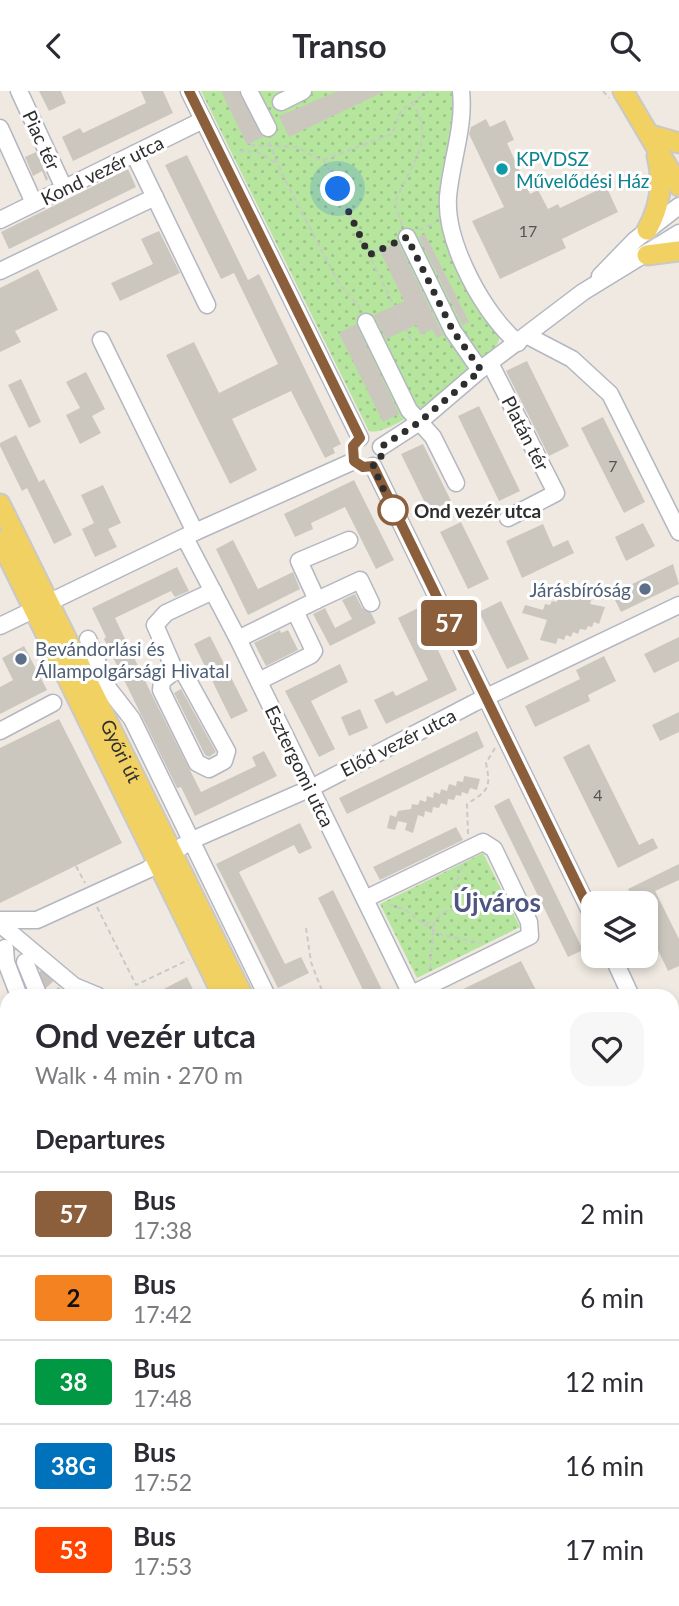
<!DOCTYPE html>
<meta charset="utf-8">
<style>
:root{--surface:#fff;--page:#f7f7f7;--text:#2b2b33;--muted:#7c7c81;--line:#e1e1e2}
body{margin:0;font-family:Lato,sans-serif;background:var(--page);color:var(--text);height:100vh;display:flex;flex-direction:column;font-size:26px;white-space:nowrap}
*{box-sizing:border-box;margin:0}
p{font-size:23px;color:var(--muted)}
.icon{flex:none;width:38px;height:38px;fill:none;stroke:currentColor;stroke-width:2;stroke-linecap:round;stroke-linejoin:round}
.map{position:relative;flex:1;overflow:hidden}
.sheet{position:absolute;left:0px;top:898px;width:679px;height:618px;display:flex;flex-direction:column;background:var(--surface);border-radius:21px 21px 0 0;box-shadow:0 4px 10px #0003}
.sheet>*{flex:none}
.badge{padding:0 14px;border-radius:5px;font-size:24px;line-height:46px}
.controls{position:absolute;left:581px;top:800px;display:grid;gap:14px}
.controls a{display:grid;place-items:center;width:77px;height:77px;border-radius:14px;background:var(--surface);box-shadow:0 4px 10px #0003;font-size:35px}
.you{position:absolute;width:35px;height:35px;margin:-18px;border:5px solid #fff;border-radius:50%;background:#1a73e8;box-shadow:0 0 0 10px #1a73e833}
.map>.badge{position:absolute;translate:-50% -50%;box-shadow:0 0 0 4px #fff}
h2{padding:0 35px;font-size:26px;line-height:63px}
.round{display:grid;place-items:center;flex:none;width:74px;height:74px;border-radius:21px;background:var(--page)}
.summary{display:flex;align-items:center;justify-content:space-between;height:119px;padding:0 35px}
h1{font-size:33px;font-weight:700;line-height:52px}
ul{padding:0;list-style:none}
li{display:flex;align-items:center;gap:21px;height:84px;padding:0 35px;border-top:2px solid var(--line)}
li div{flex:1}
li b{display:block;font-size:26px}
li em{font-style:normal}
li .badge{min-width:77px;font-weight:700;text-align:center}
header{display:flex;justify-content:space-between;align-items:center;height:91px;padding:0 35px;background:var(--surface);font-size:32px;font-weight:700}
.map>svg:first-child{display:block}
</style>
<header><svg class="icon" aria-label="back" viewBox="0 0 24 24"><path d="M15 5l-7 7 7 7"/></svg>Transo<svg class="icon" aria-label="search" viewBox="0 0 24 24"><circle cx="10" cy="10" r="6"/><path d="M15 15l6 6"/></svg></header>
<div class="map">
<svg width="679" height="1515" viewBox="0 0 679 1515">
<defs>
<pattern id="park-dots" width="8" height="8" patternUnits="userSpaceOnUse" patternTransform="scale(1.75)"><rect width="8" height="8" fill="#b6e59e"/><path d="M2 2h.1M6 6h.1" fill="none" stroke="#9dc588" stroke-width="1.8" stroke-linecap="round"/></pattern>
</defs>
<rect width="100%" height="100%" fill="#efe9e1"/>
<path fill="#e3e1e8" d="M0,1385l7,9v114l75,1 4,6h-86z"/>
<g fill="#b6e59e">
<path d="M0,1277l7,5v112l-7,-9z"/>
<path d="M82,1509h89l5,6h-90z"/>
</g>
<g fill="url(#park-dots)">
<path d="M201,0h253l1,19 -12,98 57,128 -2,7c-18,20 -104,96 -129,88z"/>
<path d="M483,762l37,74 -103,51 -37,-74z"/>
<path d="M675,1094l4,8v65l-7,4v-76z"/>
<path d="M561,1509h89l3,6h-88z"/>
</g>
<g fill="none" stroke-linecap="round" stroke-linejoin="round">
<g stroke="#75cff0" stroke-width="3.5">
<path d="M0,1298l7,8"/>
<path d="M159,1508l5,7"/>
</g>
</g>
<g fill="#cbc7bf">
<path d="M39,0h22l5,12 -17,8z"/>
<path d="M141,0h22l10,22 -100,48 -11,-24 18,-9 3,5 63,-30z"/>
<path d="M221,0h18l24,46 -16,8z"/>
<path d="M338,0h47l-96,46 -10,-21z"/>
<path d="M486,28l4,8 15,-7 9,20 -7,3 23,51 8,-4 10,19 10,-5 2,4 46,-22 12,26 -56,27 4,9 -66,31 -28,-58 32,-14 -35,-73 2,-7z"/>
<path d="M36,61l12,27 -2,2 -4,-10 -9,5 -8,-19z"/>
<path d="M187,64l61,125 11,-6 82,170 -8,4 2,5 -10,5 -34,-67 -59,28 25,51 -27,14 -64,-129 28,-13 25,51 59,-29 -44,-91 -13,6 -56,-114z"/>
<path d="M128,78l8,18 -127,62 -8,-17z"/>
<path d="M159,140l21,42 -60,28 -9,-18 42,-19 -12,-25z"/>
<path d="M425,143l44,88 -7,3 -43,-88z"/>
<path d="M398,151l45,93 -6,3 -5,-9 -11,6 -5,-10 -30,14 -12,-24 30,-14 -24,-50z"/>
<path d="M38,178l20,41 -43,21 6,11 -21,10v-64z"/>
<path d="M356,233l43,90 -16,8 -44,-89z"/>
<path d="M527,270l42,85 -20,10 -43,-85z"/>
<path d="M86,281l19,37 -13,7 9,17 -21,11 -14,-29 14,-7 -14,-26z"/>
<path d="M21,288l20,43 -12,6 -21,-43z"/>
<path d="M479,315l41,85 -21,10 -41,-85z"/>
<path d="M603,326l42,85 -21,11 -43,-85z"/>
<path d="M16,344l23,47 5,-3 28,56 -18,9 -27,-56 -5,3 -22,-45v-3z"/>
<path d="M423,353l28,57 -22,10 -28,-57z"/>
<path d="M354,389l40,80 -18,9 -31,-62 -34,16 2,6 -18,8 -11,-23z"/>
<path d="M103,394l18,38 -13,6 9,18 -22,10 -13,-28 12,-6 -13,-28z"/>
<path d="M461,431l28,57 -21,10 -28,-57z"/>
<path d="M643,432l12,23 -29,15 -11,-24z"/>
<path d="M543,433l10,23 15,-7 6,13 -52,25 -16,-37z"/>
<path d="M233,449l25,49 35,-17 7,17 -52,26 -32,-66z"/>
<path d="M673,473l6,20 -58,28 -9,-18z"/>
<path d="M177,476l12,24 -14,6 -4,-6 -56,27 37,77 49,97 55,-26 -4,-9 12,-6 13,25 -82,40 -14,-29 -4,1 -73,-149 2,-2 -14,-29z"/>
<path d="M581,497l13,4 -4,12 15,3 -6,17 -5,-2 -2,5 -4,-1 -2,4 -6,-1 -2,5 -5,-2 -2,5 -5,-2 -2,5 -6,-2 -2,6 -16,-4 7,-20 -25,-7 3,-8 18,5 2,-6 5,1 2,-4 5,1 1,-4 7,2 2,-5 5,1 2,-5 5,2z"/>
<path d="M355,503l7,14 9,5 5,10 -46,23 -17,-32 12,-6 10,20 17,-9 -10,-19z"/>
<path d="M501,510l28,58 -22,10 -28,-57z"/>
<path d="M418,517l39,82 -71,34 -12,-24 19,-9 3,5 32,-16 -30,-62z"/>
<path d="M280,539l1,3 7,-3 10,20 -32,16 -12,-23z"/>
<path d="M210,545l38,75 -17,8 -37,-75z"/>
<path d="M679,546v24l-25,12 -10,-19z"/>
<path d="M24,555l23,44 -47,24v-27l13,-7 -11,-22z"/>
<path d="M604,565l12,25 -28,14 2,6 -55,26 -10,-21 55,-27 -4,-9z"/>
<path d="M340,573l8,18 -37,19 24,48 -16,8 -34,-66z"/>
<path d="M181,598l35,63 -7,5 -4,-2 -31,-62z"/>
<path d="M360,618l8,19 -19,8 -8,-19z"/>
<path d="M679,621v20l-19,9 -8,-16z"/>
<path d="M59,628l63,124 -122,60v-155z"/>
<path d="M477,640l7,16 -137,67 -8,-16z"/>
<path d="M589,653l50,101 14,-7 5,10 -40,20 -55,-111z"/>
<path d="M464,685l16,3 -3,11 -7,-2 -2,6 -6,-2 -1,4 -5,-1 -2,5 -6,-1 -1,6 -6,-2 -2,5 -6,-1 -1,6 -7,-2 -1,6 -6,-2 -5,18 -8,-3 2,-7 -9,-2 -3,9 -8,-2 3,-13 6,2 2,-6 13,-2 1,-5 6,1 2,-5 6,2 1,-6 6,2 1,-6 6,2 1,-5 6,2 2,-7 7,2 1,-5 6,1z"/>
<path d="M509,707l74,152 -15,7 -74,-151z"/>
<path d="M300,732l12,25 -13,6 -5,-9 -55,27 46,92 16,-7 8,16 -31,15 -62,-124z"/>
<path d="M456,736l7,13 -83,40 -7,-13z"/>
<path d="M679,773v16l-24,11 24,48v27l-11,5 -22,-46v-22h-11l-7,-14z"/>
<path d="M333,799l52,106h-19l-48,-98z"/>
<path d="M521,870l18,35h-90z"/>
<path d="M187,886l9,19h-46z"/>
</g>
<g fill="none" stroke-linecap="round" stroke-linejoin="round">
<path stroke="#c8c4bd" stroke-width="16" stroke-dasharray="16 8" stroke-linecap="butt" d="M0,853l25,18 31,34"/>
<defs>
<g id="minor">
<path d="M19,0l45,97"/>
<path d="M189,0l171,347"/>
<path d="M249,0l19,37"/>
<path d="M461,0c4,36 -10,70 -13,106 -3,46 36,118 70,146"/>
<path d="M281,11l22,-11"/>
<path d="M0,37l34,75"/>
<path d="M134,63l73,151"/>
<path d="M0,129l203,-100"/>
<path d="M407,146l46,94 27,39"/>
<path d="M0,180l155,-74"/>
<path d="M600,185l35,-36 44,-34"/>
<path d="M366,231l43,88 24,27 23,46"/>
<path d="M528,245l44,23 38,35 69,138"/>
<path d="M101,249l94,192"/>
<path d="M490,272l66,130 -48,25"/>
<path d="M381,356l37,-24 62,-53 103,-78 96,-59"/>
<path d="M373,375l220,451"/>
<path d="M185,447l53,101 174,357"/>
<path d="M317,509l43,-20 11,23"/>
<path d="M0,535l195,-94 159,-71"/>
<path d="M88,548l20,49 24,31 135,277"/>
<path d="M238,548l79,-39 -18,-39 50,-21"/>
<path d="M175,580l-13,10 -1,9 36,73 12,6 15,-8 3,-10 -43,-78 -9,-2 -20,-46 11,-12 47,-22"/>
<path d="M259,590l52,-26 3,-4 -19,-40"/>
<path d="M0,640l53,-28"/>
<path d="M365,808l118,-57 11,7 35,73 1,14 -118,58"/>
<path d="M0,829h37l110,-50 43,-29 121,-53 163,-85 205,-98"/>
<path d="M0,833l74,62 24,10"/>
<path d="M5,857l1,14 13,34"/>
<path d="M612,864l19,41"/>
<path d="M25,871l14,34"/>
<path d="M672,931l7,-4"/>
<path d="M0,939l7,10"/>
<path d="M672,986l7,14"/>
<path d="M343,1508l4,7"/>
<path d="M527,1508l3,7"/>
<path d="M543,1508l4,7"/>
<path d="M648,1515l1,-7"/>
</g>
<g id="major">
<path d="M623,0l56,95"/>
<path d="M651,44l28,8"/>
<path d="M647,139c13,-23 17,-48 10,-74"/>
<path d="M647,164l32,-4"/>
<path id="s1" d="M0,413l243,492"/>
<path d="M0,449l223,456"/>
</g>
</defs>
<use href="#minor" stroke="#b4b7c1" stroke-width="19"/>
<use href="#major" stroke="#c9c9c9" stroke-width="23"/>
<g stroke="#c9c9c9" stroke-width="2" stroke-dasharray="5 3.5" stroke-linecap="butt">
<path d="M603,0l6,7"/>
<path d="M269,51l12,30 57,110 22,26"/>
<path d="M250,54l47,2 29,16 43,92"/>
<path d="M239,60l19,1 18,11"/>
<path d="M323,69l69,-26 9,-23 27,-20"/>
<path d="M402,134l-7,-22c12,-35 43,-62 17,-100"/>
<path d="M419,139l17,-8"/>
<path d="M395,151l-26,13 42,85"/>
<path d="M468,743l-1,-30c22,-14 24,-16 19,-41l9,-15"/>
<path d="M76,775l9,17"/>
<path d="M389,814l15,4 20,15 9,-2"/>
<path d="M97,816l39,78 52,-25"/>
<path d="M424,833l18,11 39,8"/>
<path d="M306,837l5,34 13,34"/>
<path d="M584,837l9,20"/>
<path d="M430,878l4,-47 10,-10 10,-2 -1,-18 9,-25"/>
<path d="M0,1030l7,8"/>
<path d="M672,1030v16"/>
<path d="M672,1063l7,16"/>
<path d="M672,1155l7,-4"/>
<path d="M672,1180l7,1"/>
<path d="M672,1202l7,-6"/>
<path d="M672,1276l7,-3"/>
<path d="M673,1302l6,5"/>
<path d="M504,1508l3,7"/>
<path d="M577,1515v-7"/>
</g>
<use href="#minor" stroke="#fff" stroke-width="16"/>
<use href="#major" stroke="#f2d163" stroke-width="19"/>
<defs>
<g id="rail">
<path d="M0,1097l7,10"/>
<path d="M0,1408l7,17"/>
<path d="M56,1508l4,7"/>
<path d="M273,1508l4,7"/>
</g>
</defs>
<use href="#rail" stroke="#a3a6b8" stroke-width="6"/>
<use href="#rail" stroke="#fff" stroke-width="3.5" stroke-dasharray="10" stroke-linecap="butt"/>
</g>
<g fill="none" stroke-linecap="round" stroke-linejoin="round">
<defs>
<path id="line" d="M189,0l171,347 -7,8 1,15 9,6 10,-1 220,451"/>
</defs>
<use href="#line" stroke="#fff" stroke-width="16"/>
<use href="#line" stroke="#8b5e3c" stroke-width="10"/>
<path stroke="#2e2e2e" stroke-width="7" stroke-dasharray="0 12.6" d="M338,98l31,66 38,-18 46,94 28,39 -63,53 -37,24v11l-8,8 20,44"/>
</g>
<circle fill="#0f9aa8" stroke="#fff" stroke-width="2.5" cx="502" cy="78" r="7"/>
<circle fill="#fff" stroke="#8b5e3c" stroke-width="3.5" cx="393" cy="419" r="14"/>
<g fill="#5c6f8a" stroke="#fff" stroke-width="2.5">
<circle cx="645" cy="498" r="7"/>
<circle cx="21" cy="568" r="7"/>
</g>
<g text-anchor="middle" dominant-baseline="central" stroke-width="6" stroke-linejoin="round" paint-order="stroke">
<g font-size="16" fill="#555452">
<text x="528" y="139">17</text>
<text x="613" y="374">7</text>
<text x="598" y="703">4</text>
</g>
<g font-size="19" fill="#2e2e2e" stroke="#fff">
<text transform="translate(42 49) rotate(65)">Piac tér</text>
<text transform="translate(102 79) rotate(-26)">Kond vezér utca</text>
<text transform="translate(526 342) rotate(63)">Platán tér</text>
<text transform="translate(398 651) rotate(-27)">Előd vezér utca</text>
<text stroke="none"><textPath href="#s1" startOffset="275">Győri út</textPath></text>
<text transform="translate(300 675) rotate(64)">Esztergomi utca</text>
</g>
<g font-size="19" fill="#0d838f" stroke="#fff" text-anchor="start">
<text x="516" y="67">KPVDSZ<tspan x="516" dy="22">Művelődési Ház</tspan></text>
</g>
<g font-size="19" font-weight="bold" fill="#2e2e2e" stroke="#fff" text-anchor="start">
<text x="414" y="419">Ond vezér utca</text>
</g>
<g font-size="19" fill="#4e5e75" stroke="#fff" text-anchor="end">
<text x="631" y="498">Járásbíróság</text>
<text x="35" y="557" text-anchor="start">Bevándorlási és<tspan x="35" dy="22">Állampolgársági Hivatal</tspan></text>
</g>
<g font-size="26" font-weight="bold" fill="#4d5680" stroke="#fff">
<text x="497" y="811">Újváros</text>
</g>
</g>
</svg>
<div class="controls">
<a><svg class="icon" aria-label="layers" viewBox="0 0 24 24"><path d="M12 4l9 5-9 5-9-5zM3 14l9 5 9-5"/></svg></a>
</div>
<div class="you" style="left:338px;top:98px"></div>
<b class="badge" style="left:449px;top:532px;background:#8b5e3c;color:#fff">57</b>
<section class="sheet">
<div class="summary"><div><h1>Ond vezér utca</h1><p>Walk · 4 min · 270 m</p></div><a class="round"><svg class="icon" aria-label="heart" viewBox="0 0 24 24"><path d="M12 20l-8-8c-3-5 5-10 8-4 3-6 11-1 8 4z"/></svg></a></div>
<h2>Departures</h2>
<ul>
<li><span class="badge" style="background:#8b5e3c;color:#fff">57</span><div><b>Bus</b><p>17:38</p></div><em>2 min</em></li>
<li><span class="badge" style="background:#f58220;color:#111">2</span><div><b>Bus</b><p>17:42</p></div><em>6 min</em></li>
<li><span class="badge" style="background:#019844;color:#fff">38</span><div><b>Bus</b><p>17:48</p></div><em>12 min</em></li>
<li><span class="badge" style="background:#0072bc;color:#fff">38G</span><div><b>Bus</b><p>17:52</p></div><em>16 min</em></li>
<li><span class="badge" style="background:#f40;color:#fff">53</span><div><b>Bus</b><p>17:53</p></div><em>17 min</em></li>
</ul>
</section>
</div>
